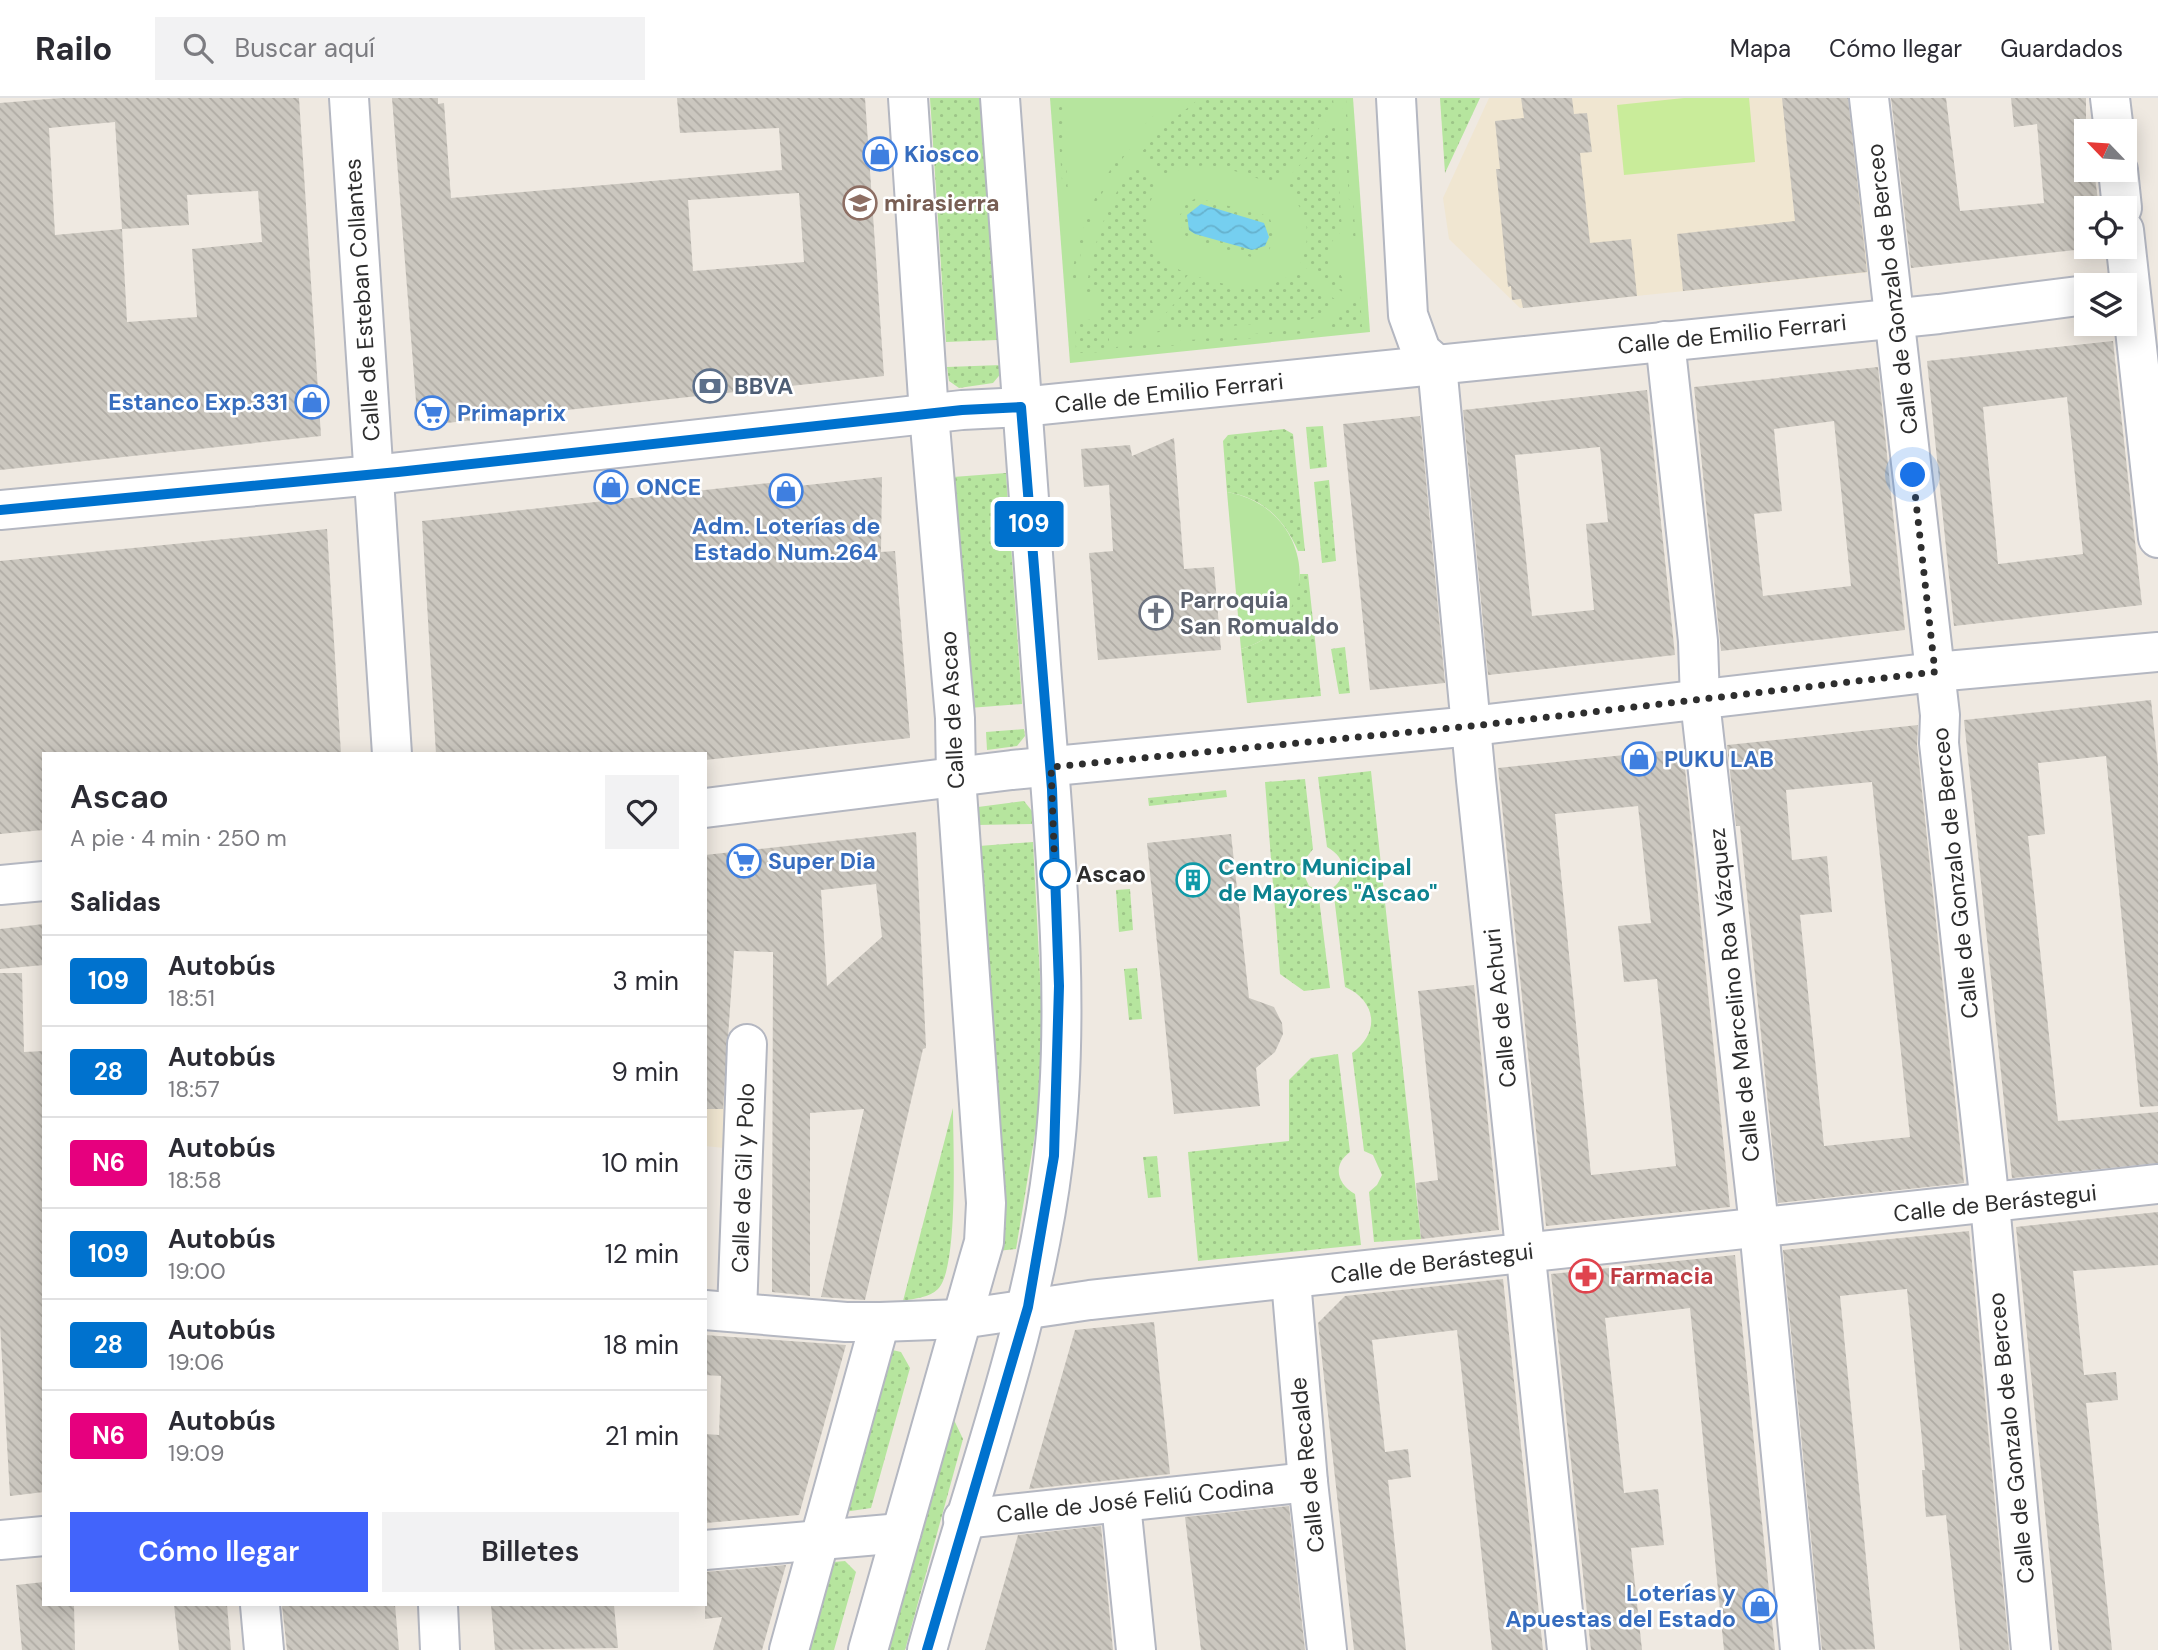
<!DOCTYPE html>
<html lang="es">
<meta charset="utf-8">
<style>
:root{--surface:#fff;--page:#f2f2f3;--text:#2b2b33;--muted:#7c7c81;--line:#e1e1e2;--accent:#4264fb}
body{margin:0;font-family:"DM Sans",sans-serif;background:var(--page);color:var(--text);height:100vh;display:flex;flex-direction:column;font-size:26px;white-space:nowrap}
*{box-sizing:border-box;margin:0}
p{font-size:23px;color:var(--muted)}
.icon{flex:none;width:38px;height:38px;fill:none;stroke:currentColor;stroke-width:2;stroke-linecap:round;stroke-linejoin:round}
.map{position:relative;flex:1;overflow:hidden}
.panel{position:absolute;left:42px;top:654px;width:665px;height:854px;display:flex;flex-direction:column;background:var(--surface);border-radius:0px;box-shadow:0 4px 18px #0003}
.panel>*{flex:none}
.badge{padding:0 14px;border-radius:5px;font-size:24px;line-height:46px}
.needle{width:46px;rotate:295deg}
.tools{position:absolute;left:2074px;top:21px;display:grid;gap:14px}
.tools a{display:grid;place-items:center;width:63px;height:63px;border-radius:0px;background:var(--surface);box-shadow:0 4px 18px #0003;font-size:35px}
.you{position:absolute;width:35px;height:35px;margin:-18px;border:5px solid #fff;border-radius:50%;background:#1a73e8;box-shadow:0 0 0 10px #1a73e833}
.map>.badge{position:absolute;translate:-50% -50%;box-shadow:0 0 0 4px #fff}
h2{padding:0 28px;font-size:26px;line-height:63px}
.round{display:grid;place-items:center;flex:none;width:74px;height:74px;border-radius:0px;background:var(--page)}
.overview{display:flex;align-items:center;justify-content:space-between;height:119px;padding:0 28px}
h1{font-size:33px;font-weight:600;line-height:52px}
.cta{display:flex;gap:14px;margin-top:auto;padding:14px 28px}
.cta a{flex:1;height:80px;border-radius:0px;background:var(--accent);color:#fff;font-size:28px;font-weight:600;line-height:80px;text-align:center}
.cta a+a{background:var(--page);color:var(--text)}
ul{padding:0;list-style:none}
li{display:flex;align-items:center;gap:21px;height:91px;padding:0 28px;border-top:2px solid var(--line)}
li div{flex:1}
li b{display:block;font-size:26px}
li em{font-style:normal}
li .badge{min-width:77px;font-weight:700;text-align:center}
header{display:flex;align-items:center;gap:42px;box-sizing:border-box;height:98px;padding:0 35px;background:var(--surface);border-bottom:2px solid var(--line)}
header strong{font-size:33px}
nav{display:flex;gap:38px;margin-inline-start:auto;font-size:24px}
.search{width:490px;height:63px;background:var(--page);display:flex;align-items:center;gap:18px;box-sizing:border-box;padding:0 24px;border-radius:0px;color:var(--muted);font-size:26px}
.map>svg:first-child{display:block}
</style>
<header>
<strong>Railo</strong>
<div class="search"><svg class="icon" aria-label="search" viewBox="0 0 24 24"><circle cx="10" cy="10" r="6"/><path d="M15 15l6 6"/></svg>Buscar aquí</div>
<nav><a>Mapa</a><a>Cómo llegar</a><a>Guardados</a></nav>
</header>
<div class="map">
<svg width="2158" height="1552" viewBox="0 0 2158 1552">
<defs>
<pattern id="garden-dots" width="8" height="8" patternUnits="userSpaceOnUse" patternTransform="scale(1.75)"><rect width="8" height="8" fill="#b6e59e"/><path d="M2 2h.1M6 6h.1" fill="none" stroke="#9dc588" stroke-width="1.8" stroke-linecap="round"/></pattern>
<pattern id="water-waves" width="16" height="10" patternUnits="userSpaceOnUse" patternTransform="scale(1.75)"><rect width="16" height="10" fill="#75cff0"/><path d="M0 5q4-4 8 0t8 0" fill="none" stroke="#66b2ce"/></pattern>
<pattern id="building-back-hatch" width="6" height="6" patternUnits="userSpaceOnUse" patternTransform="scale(1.75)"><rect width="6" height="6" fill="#cbc7bf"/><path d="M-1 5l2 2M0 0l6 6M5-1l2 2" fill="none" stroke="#afaba4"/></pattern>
</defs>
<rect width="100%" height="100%" fill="#efe9e1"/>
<g fill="#f0e6d1">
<path d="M1489,0h361l21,174 -351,36 -71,-69 -6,-41z"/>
<path d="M729,943l-5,107 -19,-2v-103z"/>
</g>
<g fill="#b6e59e">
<path d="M1050,0h303l17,234 -300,31z"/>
<path d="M1227,394c87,15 101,132 14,157z"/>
</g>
<g fill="url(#garden-dots)">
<path d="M930,0h52l15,242 -51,2z"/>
<path d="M1056,0h6l6,95 -5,1z"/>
<path d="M1174,0h7c-61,46 -97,113 -106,189h-5c10,-76 44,-141 104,-189z"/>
<path d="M1200,0h133l1,13 -62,72c-34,-10 -72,-29 -105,-7l-28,-21 25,-28z"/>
<path d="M1342,0h4l10,145h-4z"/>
<path d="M1440,0h40l-35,75z"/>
<path d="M1335,27l7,106c-14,11 -19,26 -10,42l6,-3 9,17 -3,6 -44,-29c14,-31 7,-57 -19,-78z"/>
<path d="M1133,67l26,20c-24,35 -9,75 30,89l-57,62 -23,2v14l-33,1 -1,-32 24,-2v-23h-14c7,-48 20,-90 48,-131z"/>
<path d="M1196,100l66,16 8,5 6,16 -8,17 -17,5 -63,-19 -6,-6 -2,-17 6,-11z"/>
<path d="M1295,174l44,30 -7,8 -20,9 -164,14 50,-56c38,10 62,20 97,-5z"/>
<path d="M1360,196l2,33 -34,2z"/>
<path d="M1316,230v4l-199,19 -1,-4z"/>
<path d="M1001,267l2,6 -10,12 -34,5 -10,-7 -2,-14z"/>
<path d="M1323,328l4,41 -17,2 -4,-42z"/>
<path d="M1284,331l9,5 12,117h-7c-14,-32 -35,-53 -71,-59l-4,-51 5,-6z"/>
<path d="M1006,375l16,231 -53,4 -16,-231z"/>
<path d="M1329,382l7,81 -14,2 -8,-81z"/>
<path d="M1300,476h8l13,122 -74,7 -6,-54c36,-10 56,-38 59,-75z"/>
<path d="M1345,549l5,46 -11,1 -8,-45z"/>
<path d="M1024,631l1,7 -8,10 -30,4 -1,-18z"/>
<path d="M1371,673l50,468 -47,3 -5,-50 8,-7 5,-10 -9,-20 -9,-4 -12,-98c29,-20 24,-53 -7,-66l-12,-99c16,-14 12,-31 -6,-41l-9,-70z"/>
<path d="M1305,681l8,70 -13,17 9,20 9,4 12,98 -26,3 -24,-17 -15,-192z"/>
<path d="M1226,692l1,7 -78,9 -1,-8z"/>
<path d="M1024,703l8,10v13l-55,1 1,-18z"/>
<path d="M1033,744l8,154v71l-4,55 -21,127 -19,2 -18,-405z"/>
<path d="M1130,791l3,41 -14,2 -3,-42z"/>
<path d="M1137,870l5,51 -13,1 -5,-51z"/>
<path d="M1338,956l12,98c-18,13 -13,32 5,42l6,51 -163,16 -10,-109 101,-11v-61l22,-22z"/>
<path d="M953,1010c0,33 6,160 -15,181 -9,9 -23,9 -35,12z"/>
<path d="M1157,1058l4,41 -13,1 -5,-41z"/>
<path d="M888,1251l13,3 9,16 -39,140 -27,4z"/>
<path d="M954,1322l9,19 -58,211h-17z"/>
<path d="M845,1463l11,11 -22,78h-34l23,-87z"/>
</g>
<path fill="#c9ec9a" d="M1684,0h65l6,64 -131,13 -7,-70z"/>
<path fill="url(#water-waves)" d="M1201,106l63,19 5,14 -4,9 -13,4 -57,-16 -6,-4 -2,-15z"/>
<g fill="url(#building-back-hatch)" fill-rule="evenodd">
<path d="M61,0h238l22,338 -321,34v-367zM115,24l7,107 -67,6 -6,-107zM258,93l4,51 -70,7 5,68 -70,5 -5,-93 67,-4 -2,-30z"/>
<path d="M392,0h46v6l6,-1 7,95 331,-28 -3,-42 -99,5 -3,-35h188l19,278 -466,50zM799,95l5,69 -111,9 -5,-71z"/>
<path d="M1521,0h51l2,16 13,-1 5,39 -12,1 10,90 41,-4 6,57 -114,12 -2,-9 -9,1 -1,-14 -3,1 -12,-118h4l-5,-48 29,-3z"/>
<path d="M1782,0h66l19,174 -184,19 -6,-57 118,-13z"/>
<path d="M1891,0h55l14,113 84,-8 -7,-79 -23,3 -3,-29h75v72h8l5,38h-13v39h17l-192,21z"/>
<path d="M2113,243l29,264 -188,21 -27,-265zM2067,299l16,157 -85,10 -15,-157z"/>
<path d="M1878,269l27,263 -184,21 -27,-264zM1834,323l17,165 -88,10 -9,-82 28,-3 -8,-82z"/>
<path d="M1647,292l28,265 -187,20 -25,-265zM1600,349l8,75 -22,2 8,86 -62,6 -17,-161z"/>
<path d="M1420,318l25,267 -75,7 -27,-266z"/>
<path d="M1174,340l10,131 30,-2 7,83 -123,10 -9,-107 24,-2 -4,-66 -25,2 -3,-38 49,-4 2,11z"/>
<path d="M882,379l-1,75 14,-1 15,187 -205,22v-6h-269l-14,-233 375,-41 1,6z"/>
<path d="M327,431l14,225h-297v76l-44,4v-273z"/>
<path d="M2151,602l7,66v340l-18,1 -34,-351 -68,7 7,71 -17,2 30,285 100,-9v51l-146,15 -48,-458z"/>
<path d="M1918,627l-1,20 47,438 -186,20 -38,-377h-4l-9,-81zM1872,684l38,355 -86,9 -24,-231 32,-3 -5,-56 -35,4 -6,-70z"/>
<path d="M1683,651l47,458 -184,19 -48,-458zM1638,708l13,117 -33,3 6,56 33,-3 19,187 -85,9 -36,-361z"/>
<path d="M916,734l10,216 -3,1 -58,251 -44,-3 43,-188 -54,4v183l-38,-4 1,-340 -39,-1 -11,158h-18v-254zM876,786l6,53 -55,49 -6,-96z"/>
<path d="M1231,736l18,164 25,9 8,16 1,11 -8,18 -19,16 4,38 -86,8 -27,-271z"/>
<path d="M44,826v41l-44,4v-40z"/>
<path d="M0,875h22l2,79 20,-1v441l-34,4 -10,-171z"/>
<path d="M1474,887l25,245 -78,9 -5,-56 22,-3 -20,-189z"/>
<path d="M2158,1114v53l-85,6 11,104 32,-3 2,28 -32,3 26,247h-53l-43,-423z"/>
<path d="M1969,1133l40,419h-49l-14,-135 -20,2 -4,-47h3l-18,-181 -67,7 35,353 -53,1 -39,-400z"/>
<path d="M1735,1157l40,395h-51l-34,-342 -85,10 19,175 34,-4 6,56 -33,3 11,102h-51l-40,-376z"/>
<path d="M1503,1181l40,371h-51l-35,-320 -85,10 13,112 23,-3 3,28 -23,3 18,170h-52l-36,-327 27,-27z"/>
<path d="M1154,1224l16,152 -141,15 46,-159z"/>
<path d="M705,1237l141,10 -47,170 -94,8v-89l14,1 2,-59 -16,-1z"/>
<path d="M1289,1408l16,144h-104l-16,-133z"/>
<path d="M1101,1428l12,124h-128l33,-115z"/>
<path d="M786,1467l-24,85h-49l9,-33 -17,2v-47z"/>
<path d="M44,1484v23h30l1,45h-53l-6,-65z"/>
<path d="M174,1507h53l4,45h-52z"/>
<path d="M282,1507h113l4,45h-112z"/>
<path d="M491,1507h123l4,43 -123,2z"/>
</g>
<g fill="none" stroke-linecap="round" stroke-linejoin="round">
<defs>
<g id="minor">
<path d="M349,0l43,656"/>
<path d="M1396,0l12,217 13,36 16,14"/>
<path d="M1869,0l71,617 -1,28 51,461 41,446"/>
<path d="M2110,0l4,33"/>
<path d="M2118,72l4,38"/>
<path d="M2124,132l34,308"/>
<path d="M1665,243l33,300 2,60 57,507 43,442"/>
<path d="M1437,267l39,415 91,870"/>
<path d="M0,412l374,-35 588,-65 59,-3 918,-93 147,-19"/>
<path d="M705,710l307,-38 460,-44 463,-54 223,-20"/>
<path d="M0,787l44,-4"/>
<path d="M1291,1182l17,202 19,168"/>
<path d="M705,1212l141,12h34l81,-3 129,-19 1068,-116"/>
<path d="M737,1214l10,-268"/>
<path d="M1121,1406l15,146"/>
<path d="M963,1421l345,-37"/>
<path d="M0,1442l44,-4"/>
<path d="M705,1452l196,-17"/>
<path d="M260,1507l4,45"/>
<path d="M438,1507l2,45"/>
<path d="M789,1552l91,-328"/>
<path d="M868,1552l109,-384 7,-24 2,-39 -30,-426 -1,-59 -26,-304 -21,-316"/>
<path d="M927,1552c44,-161 106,-322 126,-488 20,-162 0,-335 -12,-497 -15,-189 -28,-378 -41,-567"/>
</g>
</defs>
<use href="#minor" stroke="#b4b7c1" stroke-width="42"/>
<use href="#minor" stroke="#fff" stroke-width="38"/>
</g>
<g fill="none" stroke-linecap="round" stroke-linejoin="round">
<defs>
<path id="line" d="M0,412l398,-38 564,-62 59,-3 31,382 7,197 -5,170 -26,151 -101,343"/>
</defs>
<use href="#line" stroke="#fff" stroke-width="16"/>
<use href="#line" stroke="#0072ce" stroke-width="10"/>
<path stroke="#2e2e2e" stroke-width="7" stroke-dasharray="0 12.6" d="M1055,776l-4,-107 421,-41 463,-54 -22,-197"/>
</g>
<defs>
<symbol id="shop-ring" viewBox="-11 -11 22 22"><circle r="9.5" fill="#fff" stroke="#3f7fe0" stroke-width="1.5"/><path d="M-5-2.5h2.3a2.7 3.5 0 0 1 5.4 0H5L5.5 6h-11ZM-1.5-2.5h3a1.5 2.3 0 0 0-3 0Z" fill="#3f7fe0"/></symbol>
<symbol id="school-ring" viewBox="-11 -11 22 22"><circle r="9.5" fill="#fff" stroke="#8d6e63" stroke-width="1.5"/><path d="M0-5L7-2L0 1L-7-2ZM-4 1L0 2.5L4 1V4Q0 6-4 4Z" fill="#8d6e63"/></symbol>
<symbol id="bank-ring" viewBox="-11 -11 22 22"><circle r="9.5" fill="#fff" stroke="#5c6f8a" stroke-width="1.5"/><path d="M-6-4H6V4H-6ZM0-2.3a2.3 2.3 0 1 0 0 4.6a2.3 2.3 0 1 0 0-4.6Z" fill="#5c6f8a"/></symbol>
<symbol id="supermarket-ring" viewBox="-11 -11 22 22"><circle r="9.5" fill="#fff" stroke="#3f7fe0" stroke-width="1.5"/><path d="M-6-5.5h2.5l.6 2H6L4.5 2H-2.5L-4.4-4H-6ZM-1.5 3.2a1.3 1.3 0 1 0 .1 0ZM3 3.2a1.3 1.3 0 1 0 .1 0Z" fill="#3f7fe0"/></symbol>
<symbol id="church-ring" viewBox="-11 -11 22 22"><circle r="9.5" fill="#fff" stroke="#6b7280" stroke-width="1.5"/><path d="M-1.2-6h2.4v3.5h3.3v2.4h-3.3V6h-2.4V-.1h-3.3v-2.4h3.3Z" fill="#6b7280"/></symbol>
<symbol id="building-ring" viewBox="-11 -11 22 22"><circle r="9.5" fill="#fff" stroke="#0f9aa8" stroke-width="1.5"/><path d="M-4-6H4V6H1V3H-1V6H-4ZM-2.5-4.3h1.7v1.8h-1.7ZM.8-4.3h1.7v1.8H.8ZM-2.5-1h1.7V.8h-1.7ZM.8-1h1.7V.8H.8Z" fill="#0f9aa8"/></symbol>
<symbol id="pharmacy-ring" viewBox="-11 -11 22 22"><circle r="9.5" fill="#fff" stroke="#e0444e" stroke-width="1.5"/><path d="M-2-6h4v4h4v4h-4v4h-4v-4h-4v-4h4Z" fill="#e0444e"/></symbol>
</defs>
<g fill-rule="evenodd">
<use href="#shop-ring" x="861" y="37" width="38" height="38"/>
<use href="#school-ring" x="841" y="86" width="38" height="38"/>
<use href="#bank-ring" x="691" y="269" width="38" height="38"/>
<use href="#shop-ring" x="293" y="285" width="38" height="38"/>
<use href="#supermarket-ring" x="413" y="296" width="38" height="38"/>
<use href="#shop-ring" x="592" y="370" width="38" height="38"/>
<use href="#shop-ring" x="767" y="374" width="38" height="38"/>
<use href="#church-ring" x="1137" y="496" width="38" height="38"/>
<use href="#shop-ring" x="1620" y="642" width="38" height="38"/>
<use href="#supermarket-ring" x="725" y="744" width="38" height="38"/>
<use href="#building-ring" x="1174" y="763" width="38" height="38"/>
<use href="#pharmacy-ring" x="1567" y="1159" width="38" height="38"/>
<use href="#shop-ring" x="1741" y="1489" width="38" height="38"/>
</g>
<circle fill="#fff" stroke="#0072ce" stroke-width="3.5" cx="1055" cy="776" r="14"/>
<g text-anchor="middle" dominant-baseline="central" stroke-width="5" stroke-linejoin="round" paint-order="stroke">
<g font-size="23" font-weight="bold" fill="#366cbe" stroke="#fff" text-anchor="start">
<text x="904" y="56">Kiosco</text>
<text x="288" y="304" text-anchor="end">Estanco Exp.331</text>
<text x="457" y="315">Primaprix</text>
<text x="636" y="389">ONCE</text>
<text x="786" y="428" text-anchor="middle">Adm. Loterías de<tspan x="786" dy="26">Estado Num.264</tspan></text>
<text x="1664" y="661">PUKU LAB</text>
<text x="768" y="763">Super Dia</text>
<text x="1736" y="1495" text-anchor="end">Loterías y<tspan x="1736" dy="26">Apuestas del Estado</tspan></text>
</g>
<g font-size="23" font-weight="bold" fill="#785e54" stroke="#fff" text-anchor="start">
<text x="884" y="105">mirasierra</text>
</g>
<g font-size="23" fill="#2e2e2e" stroke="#fff">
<text transform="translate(1892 191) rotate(-97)">Calle de Gonzalo de Berceo</text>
<text transform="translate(362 202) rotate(-94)">Calle de Esteban Collantes</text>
<text transform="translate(1732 236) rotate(-6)">Calle de Emilio Ferrari</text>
<text transform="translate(1169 295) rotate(-6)">Calle de Emilio Ferrari</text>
<text transform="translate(952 612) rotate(-93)">Calle de Ascao</text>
<text transform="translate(1955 775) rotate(-96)">Calle de Gonzalo de Berceo</text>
<text transform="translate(1734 897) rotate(-96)">Calle de Marcelino Roa Vázquez</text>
<text transform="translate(1500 910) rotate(-96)">Calle de Achuri</text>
<text transform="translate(743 1080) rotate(-88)">Calle de Gil y Polo</text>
<text transform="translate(1995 1105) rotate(-6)">Calle de Berástegui</text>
<text transform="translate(1432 1165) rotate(-7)">Calle de Berástegui</text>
<text transform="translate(2011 1340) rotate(-96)">Calle de Gonzalo de Berceo</text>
<text transform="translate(1307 1367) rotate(-96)">Calle de Recalde</text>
<text transform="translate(1135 1402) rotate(-6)">Calle de José Feliú Codina</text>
</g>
<g font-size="23" font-weight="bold" fill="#4e5e75" stroke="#fff" text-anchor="start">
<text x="734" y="288">BBVA</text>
</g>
<g font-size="23" font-weight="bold" fill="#5b616d" stroke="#fff" text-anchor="start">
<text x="1180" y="502">Parroquia<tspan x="1180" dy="26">San Romualdo</tspan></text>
</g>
<g font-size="23" font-weight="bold" fill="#0d838f" stroke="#fff" text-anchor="start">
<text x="1218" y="769">Centro Municipal<tspan x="1218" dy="26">de Mayores "Ascao"</tspan></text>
</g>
<g font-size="23" font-weight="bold" fill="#2e2e2e" stroke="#fff" text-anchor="start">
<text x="1076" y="776">Ascao</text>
</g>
<g font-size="23" font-weight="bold" fill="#be3a42" stroke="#fff" text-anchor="start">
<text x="1610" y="1178">Farmacia</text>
</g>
</g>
</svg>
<div class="tools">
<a><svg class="needle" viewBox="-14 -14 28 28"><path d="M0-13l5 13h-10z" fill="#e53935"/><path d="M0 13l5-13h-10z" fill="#7c7c81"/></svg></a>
<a><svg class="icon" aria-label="locate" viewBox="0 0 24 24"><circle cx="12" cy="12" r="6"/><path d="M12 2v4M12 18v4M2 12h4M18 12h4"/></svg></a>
<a><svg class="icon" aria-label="layers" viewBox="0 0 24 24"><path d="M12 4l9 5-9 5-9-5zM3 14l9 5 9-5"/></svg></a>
</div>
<div class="you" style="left:1913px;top:377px"></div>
<b class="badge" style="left:1029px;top:426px;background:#0072ce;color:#fff">109</b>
<section class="panel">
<div class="overview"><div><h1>Ascao</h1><p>A pie · 4 min · 250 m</p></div><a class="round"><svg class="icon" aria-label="heart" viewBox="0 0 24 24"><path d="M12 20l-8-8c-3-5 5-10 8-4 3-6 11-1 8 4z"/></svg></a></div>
<h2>Salidas</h2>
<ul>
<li><span class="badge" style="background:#0072ce;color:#fff">109</span><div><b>Autobús</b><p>18:51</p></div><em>3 min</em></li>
<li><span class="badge" style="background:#0072ce;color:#fff">28</span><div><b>Autobús</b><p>18:57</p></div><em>9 min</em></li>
<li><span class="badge" style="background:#e6007e;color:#fff">N6</span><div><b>Autobús</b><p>18:58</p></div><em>10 min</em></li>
<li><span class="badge" style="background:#0072ce;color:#fff">109</span><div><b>Autobús</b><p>19:00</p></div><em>12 min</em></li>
<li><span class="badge" style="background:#0072ce;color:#fff">28</span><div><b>Autobús</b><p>19:06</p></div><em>18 min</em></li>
<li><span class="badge" style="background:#e6007e;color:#fff">N6</span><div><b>Autobús</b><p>19:09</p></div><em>21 min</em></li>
</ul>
<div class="cta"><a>Cómo llegar</a><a>Billetes</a></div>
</section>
</div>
